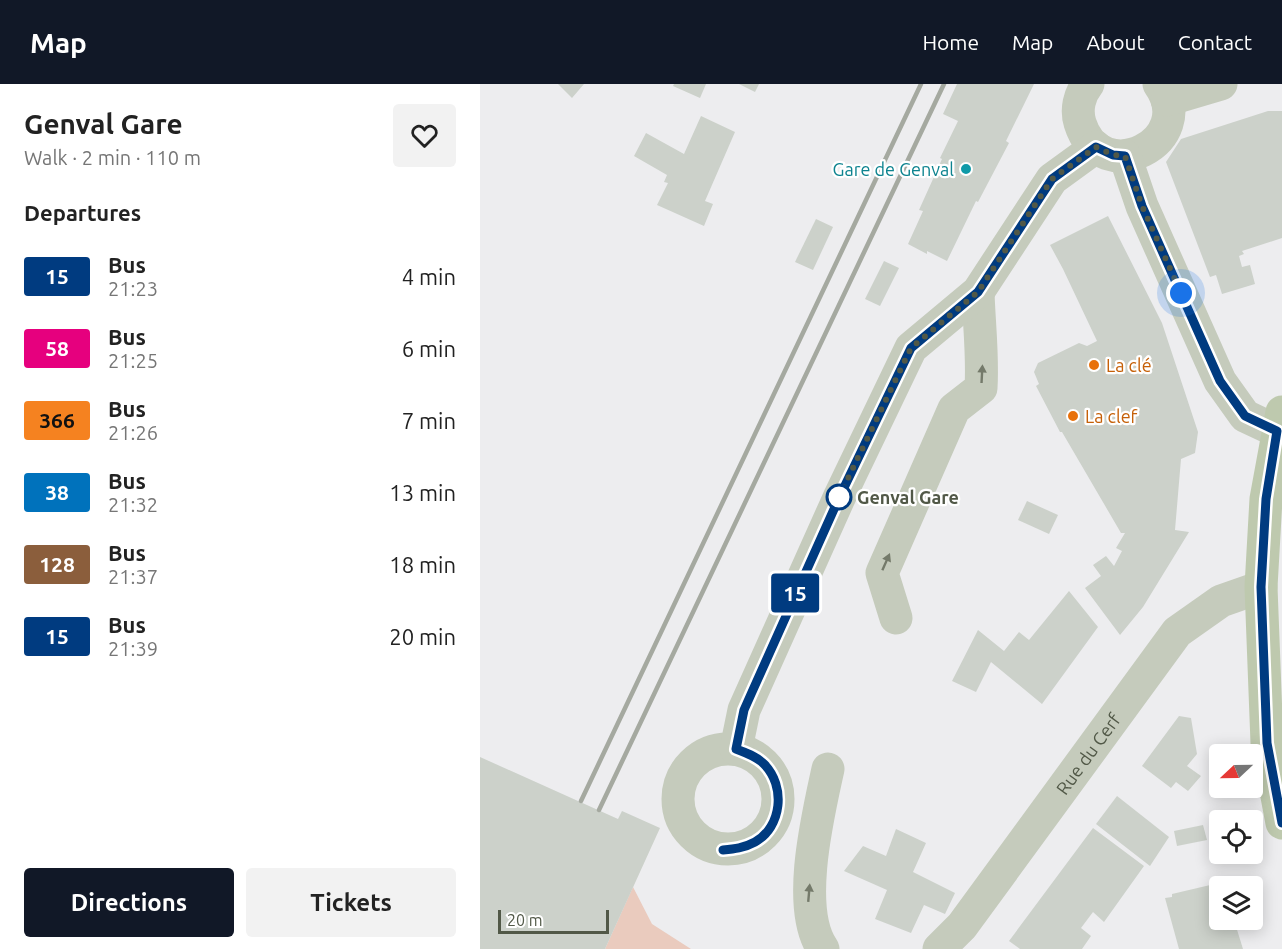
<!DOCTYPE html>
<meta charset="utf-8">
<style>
:root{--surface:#fff;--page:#f2f2f2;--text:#222;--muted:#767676;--accent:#111827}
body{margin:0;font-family:Ubuntu,sans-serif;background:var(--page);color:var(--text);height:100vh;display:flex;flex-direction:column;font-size:22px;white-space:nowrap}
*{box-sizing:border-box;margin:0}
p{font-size:20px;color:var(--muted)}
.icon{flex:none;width:33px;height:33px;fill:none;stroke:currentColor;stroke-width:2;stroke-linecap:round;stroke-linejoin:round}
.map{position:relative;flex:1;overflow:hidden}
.panel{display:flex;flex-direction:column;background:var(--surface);width:480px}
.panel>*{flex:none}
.badge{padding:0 12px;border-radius:4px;font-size:21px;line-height:39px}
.needle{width:39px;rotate:248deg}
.controls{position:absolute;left:729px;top:660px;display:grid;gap:12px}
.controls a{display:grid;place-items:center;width:54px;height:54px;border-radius:6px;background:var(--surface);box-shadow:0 3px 15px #0003;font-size:30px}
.scale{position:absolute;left:18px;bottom:15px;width:111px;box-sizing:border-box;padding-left:6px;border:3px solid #515847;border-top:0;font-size:16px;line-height:21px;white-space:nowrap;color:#515847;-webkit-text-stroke:4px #fff;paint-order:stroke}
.you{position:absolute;width:30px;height:30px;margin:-15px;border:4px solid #fff;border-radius:50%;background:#1a73e8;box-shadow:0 0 0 9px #1a73e833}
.map>.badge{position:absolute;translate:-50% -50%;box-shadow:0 0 0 3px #fff}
h2{padding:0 24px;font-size:22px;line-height:54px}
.round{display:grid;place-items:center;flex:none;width:63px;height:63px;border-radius:6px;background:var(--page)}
.summary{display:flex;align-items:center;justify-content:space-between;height:102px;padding:0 24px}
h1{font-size:28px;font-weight:600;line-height:45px}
.action{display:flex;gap:12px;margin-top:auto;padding:12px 24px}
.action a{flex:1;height:69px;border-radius:6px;background:var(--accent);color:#fff;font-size:24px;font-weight:600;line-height:69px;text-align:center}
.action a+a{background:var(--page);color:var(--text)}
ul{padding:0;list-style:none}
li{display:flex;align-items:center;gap:18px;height:72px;padding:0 24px}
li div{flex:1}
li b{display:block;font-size:22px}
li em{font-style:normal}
li .badge{min-width:66px;font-weight:700;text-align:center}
header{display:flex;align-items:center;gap:36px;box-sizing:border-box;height:84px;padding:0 30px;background:var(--accent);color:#fff}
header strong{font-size:28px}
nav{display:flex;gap:33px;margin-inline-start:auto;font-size:21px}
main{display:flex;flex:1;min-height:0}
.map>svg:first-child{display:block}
</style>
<header>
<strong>Map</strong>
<nav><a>Home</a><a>Map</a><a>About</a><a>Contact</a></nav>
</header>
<main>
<section class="panel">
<div class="summary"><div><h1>Genval Gare</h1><p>Walk · 2 min · 110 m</p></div><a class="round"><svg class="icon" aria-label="heart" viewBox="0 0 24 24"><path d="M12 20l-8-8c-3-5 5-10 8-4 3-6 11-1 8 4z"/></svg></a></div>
<h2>Departures</h2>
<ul>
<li><span class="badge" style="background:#003b80;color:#fff">15</span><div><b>Bus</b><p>21:23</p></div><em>4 min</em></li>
<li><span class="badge" style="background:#e6007e;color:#fff">58</span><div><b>Bus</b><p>21:25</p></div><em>6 min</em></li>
<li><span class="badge" style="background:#f58220;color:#111">366</span><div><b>Bus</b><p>21:26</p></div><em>7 min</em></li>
<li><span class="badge" style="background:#0072bc;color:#fff">38</span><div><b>Bus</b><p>21:32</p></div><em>13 min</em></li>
<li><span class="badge" style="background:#8b5e3c;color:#fff">128</span><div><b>Bus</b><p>21:37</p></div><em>18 min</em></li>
<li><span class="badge" style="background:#003b80;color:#fff">15</span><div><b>Bus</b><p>21:39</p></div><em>20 min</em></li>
</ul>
<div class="action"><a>Directions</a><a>Tickets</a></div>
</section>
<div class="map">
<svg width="802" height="865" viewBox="0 0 802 865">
<rect width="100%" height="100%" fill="#ededef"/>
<path fill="#eacbbe" d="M153,803l19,37 39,25h-86z"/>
<g fill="#ccd1ca">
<path d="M78,0h26l-12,14z"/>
<path d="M194,0h32l-6,14 -27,-12z"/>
<path d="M259,0h20l-4,8z"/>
<path d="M477,0h77l-28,57 3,2 -31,59 -2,-1 -29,60 -20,-10v3l-19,-10 15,-33 -4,-1 23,-51 -2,-1 18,-37 -15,-7z"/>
<path d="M788,27h14v127l-40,13 2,3 -5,2 3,11 8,-2 5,19 -33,10 -6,-19 -6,2 -44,-115 15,-23z"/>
<path d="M221,32l34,16 -30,69 8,3 -9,22 -47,-21 11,-22 -4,-1 3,-7 -33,-19 12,-23 38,21z"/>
<path d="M628,132l54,107 36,109 -3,21 -14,6 -6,71 14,2 -46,75 -23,28 -35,-47 16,-12 -8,-11 13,-9 8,10 8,-15 -6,-3 9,-15h-4l-59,-101h-2l-24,-46 3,-2 -5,-12 4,-9 41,-20 8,3 10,-5 -34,-72 -13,-24z"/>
<path d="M336,135l17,8 -20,43 -18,-8z"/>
<path d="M404,177l15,7 -19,38 -15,-7z"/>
<path d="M547,417l31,14 -9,19 -31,-14z"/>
<path d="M589,507l29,36 -56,77 -51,-42 -15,30 -24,-11 26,-51 26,21 15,-19 10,8z"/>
<path d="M699,632l12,2 6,36 -10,12 14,10 -13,15 -12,-9 -5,6 -29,-22z"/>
<path d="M0,673l138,62 4,-8 38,17 -55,121h-125z"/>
<path d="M637,712l52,41 -19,29 -54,-42z"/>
<path d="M723,741l4,15 -30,6 -3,-15z"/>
<path d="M613,744l51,38 -40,56 -11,-10 -12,16 10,8 -9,13h-62l-11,-8z"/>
<path d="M416,745l30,14 -13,29 42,21 -10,21 -21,-9 -13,28 -36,-14 12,-29 -43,-19 19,-25 23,10z"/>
<path d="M743,798l1,4h-4v34h14l9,29h-64l-14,-51 7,-1v-3z"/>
</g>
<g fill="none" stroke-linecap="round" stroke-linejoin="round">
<g stroke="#c5cbbc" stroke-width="33">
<path d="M608,0c-9,11 -12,26 -8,39 21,68 120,18 79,-39"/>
<path d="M687,16l54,-16"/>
<path d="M645,72l17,50 78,175 25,35 32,15"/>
<path d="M416,534l-14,-45 72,-164 27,-21c2,-32 -2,-64 -3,-96"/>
<circle cx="248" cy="715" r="50"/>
<path d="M256,665l8,-39 95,-212 72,-150 67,-56 74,-113 44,-32"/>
<path d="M343,865c-28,-40 -5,-134 5,-180"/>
<path id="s1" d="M459,865l23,-23 215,-294 44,-31 40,-14"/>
</g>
<path stroke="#bec9ae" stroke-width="33" d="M802,328l-16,87 -5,88 6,156 15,80"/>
<g stroke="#a5a9a0" stroke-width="4.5">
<path d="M101,717l340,-717"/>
<path d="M119,726l345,-726"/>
</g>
</g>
<defs><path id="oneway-solid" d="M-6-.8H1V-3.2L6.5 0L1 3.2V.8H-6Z" transform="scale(1.5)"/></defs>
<g fill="#747a6a">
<use href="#oneway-solid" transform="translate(502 290) rotate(-87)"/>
<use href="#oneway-solid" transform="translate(406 478) rotate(-66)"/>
<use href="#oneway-solid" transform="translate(329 809) rotate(-85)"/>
</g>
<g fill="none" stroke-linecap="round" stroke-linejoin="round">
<defs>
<path id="line" d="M243,766c11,-1 21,-2 32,-8 27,-15 31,-56 9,-78 -8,-8 -18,-11 -28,-15l8,-39 8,-18 87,-194 72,-150 67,-56 74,-113 44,-32 17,8 12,1 17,50 78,175 25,35 32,15 -11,68 -5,88 6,156 15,80"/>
</defs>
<use href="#line" stroke="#fff" stroke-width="14"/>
<use href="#line" stroke="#003b80" stroke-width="9"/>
<path stroke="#515847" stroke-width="6" stroke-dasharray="0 10.8" d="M359,413l72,-149 67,-56 74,-113 44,-32 17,8 12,1 17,50 39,87"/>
</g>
<circle fill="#0f9aa8" stroke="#fff" stroke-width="2" cx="486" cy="85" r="6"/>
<g fill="#e8710a" stroke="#fff" stroke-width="2">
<circle cx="614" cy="281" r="6"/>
<circle cx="593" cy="332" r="6"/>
</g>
<circle fill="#fff" stroke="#003b80" stroke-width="3" cx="359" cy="413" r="12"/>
<g text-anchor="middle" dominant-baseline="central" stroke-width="4.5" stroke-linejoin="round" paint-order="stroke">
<g font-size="18" fill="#0d838f" stroke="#fff" text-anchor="end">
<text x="474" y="85">Gare de Genval</text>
</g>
<g font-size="18" fill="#c56008" stroke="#fff" text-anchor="start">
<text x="626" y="281">La clé</text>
<text x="605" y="332">La clef</text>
</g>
<g font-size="18" font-weight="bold" fill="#515847" stroke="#fff" text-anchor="start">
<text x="377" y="413">Genval Gare</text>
</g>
<g font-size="18" fill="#515847" stroke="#fff">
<text stroke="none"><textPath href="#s1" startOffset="246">Rue du Cerf</textPath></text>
</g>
</g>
</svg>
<div class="controls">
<a><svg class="needle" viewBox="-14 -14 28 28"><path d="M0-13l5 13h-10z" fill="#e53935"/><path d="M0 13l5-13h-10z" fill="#767676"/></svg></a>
<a><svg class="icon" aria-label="locate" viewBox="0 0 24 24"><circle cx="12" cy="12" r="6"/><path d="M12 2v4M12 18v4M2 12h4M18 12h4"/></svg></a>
<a><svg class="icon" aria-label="layers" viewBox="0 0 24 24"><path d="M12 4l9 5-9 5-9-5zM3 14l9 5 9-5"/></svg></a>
</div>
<div class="scale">20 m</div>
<div class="you" style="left:701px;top:209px"></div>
<b class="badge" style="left:315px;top:509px;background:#003b80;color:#fff">15</b>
</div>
</main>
